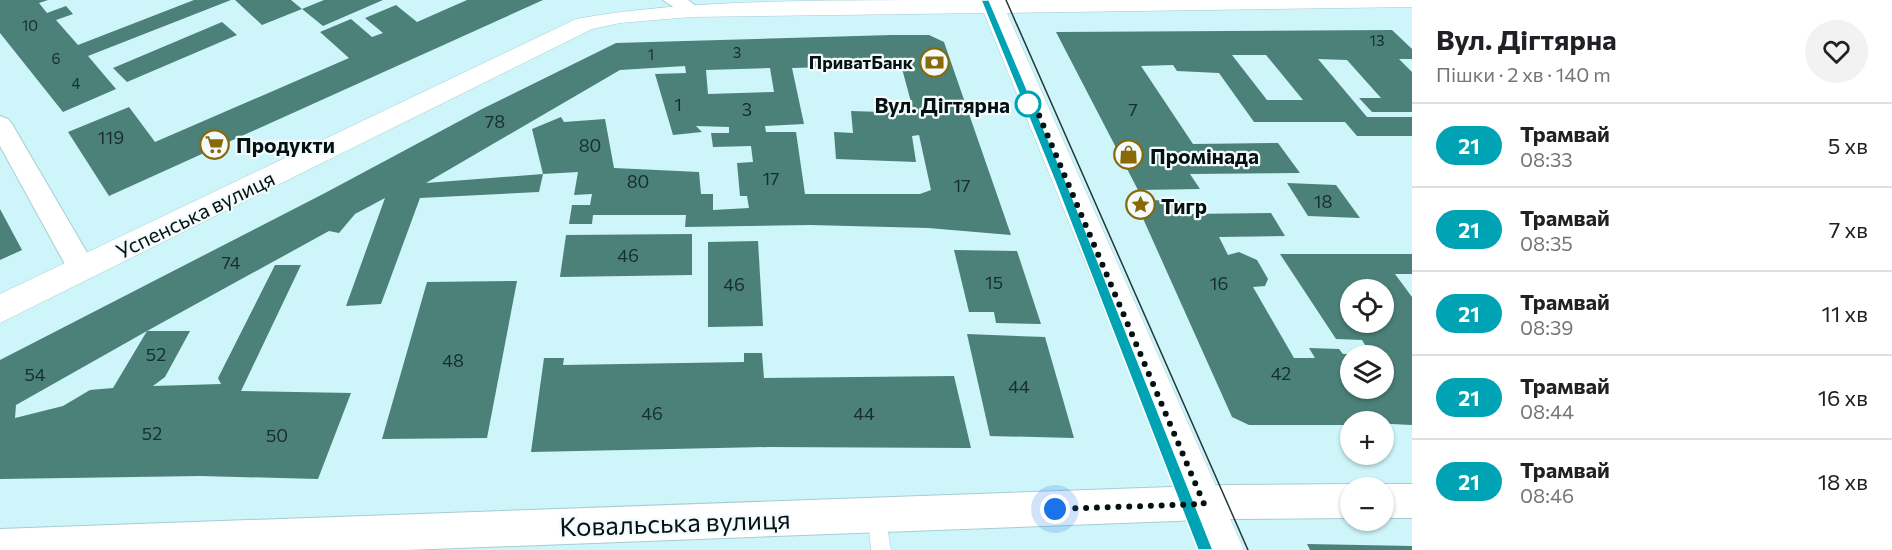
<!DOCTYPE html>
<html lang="uk">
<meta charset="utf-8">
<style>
:root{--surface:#fff;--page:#f2f2f2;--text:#202124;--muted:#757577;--line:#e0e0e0}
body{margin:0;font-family:Commissioner,sans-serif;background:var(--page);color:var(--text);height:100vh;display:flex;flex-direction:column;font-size:22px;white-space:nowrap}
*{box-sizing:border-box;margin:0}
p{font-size:20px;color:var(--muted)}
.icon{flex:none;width:33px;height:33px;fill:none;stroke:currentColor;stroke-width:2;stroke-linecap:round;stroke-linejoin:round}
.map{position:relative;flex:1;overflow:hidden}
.side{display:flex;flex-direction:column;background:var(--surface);width:480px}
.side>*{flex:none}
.badge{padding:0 12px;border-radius:20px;font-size:21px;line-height:39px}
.buttons{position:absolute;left:1340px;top:279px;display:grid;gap:12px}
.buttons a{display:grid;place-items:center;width:54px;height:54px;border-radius:50%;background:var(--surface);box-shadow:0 2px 4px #0004;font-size:30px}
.you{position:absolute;width:30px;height:30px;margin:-15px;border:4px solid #fff;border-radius:50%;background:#1a73e8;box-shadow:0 0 0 9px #1a73e833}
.map>.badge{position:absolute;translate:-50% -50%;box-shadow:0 0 0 3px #fff}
.round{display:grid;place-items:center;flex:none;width:63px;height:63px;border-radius:32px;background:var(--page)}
.head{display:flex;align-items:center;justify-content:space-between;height:102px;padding:0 24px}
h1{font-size:28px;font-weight:700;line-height:45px}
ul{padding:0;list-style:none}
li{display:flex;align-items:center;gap:18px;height:84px;padding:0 24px;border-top:2px solid var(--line)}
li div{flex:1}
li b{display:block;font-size:22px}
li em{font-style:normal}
li .badge{min-width:66px;font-weight:700;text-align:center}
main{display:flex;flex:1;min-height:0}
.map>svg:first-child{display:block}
</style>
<main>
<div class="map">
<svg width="1412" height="550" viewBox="0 0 1412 550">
<rect width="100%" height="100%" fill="#cef5fa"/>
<g fill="#4b8179" fill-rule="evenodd">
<path d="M0,0h48l-9,3 8,10 19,-7 7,8 -17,6 22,25 116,-45h37l-143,56 28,33 -53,23 -63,-79z"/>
<path d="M235,0h56l11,9 -40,16z"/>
<path d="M324,0h59l-60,26 -21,-17z"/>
<path d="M467,0h76l-434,196 -41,-64 61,-25 26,35 194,-84 -29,-26 31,-13 21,18 11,-4 -18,-15 31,-13 21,17z"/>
<path d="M222,22l15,13 -110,47 -14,-14z"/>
<path d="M1392,30l20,19v10h-13l13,13v40h-40l-13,-14h22l-34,-38 -29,-1 49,58h45v19h-55l-12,-14h-91l-35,-49 -42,-2 -4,-6 -32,1 52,78 85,-1 22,30 -110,1 10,15 -62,1 -82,-158zM1232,55h34l37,45h-36z"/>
<path d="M892,35h37l15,7 67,193 -83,-7 -118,-3 -125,2 1,-12h-93l-1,9h-23l3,-19h18l2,-11 -18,1 4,-23 -35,2 -4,18 -119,6 -39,106 -35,2 39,-108 -30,16 -16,19 -10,-2 -182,100 -131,74 -1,13 48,-12 27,-16 23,-2 34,-57h43l-25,46 -12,9 68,-2 -3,-6 57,-113h26l-60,126 110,2 -33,86 -118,-3 -200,3v-119l325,-167 157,-84 134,-66zM901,65l13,48 -63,-2 2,22 -19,-1 2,27 80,3 -4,-26 7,-1 12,55 -11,4h-115l-9,-62h-30l-1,-6 39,-2 -12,-56zM685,66l1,7 -31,1 18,61 29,-3 -6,-6 33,1v6h-18l2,14 38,-1 2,16 -16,1 3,33h7l2,12 -36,2v-16h-12l-2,-22 -85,-4 -9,-49 -41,3 -3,-5 -29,12 11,45 -117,9 194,-113zM770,68l4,24 -66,2 -2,-24z"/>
<path d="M1287,183l49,2 24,33 -52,-2z"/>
<path d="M1147,200l36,1 7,13 81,-1 14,23 -66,1 9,18 11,-3 18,8 11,19 -3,7 -12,1 41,71h21l-6,-10 30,1 4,5h7v34h33v-32h-11l-10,-16 -26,-1 -56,-85h132v20h-17l17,23v128l-62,-3v3h-101l-17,-8 -91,-203 12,-1zM1350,290h33v32h-33z"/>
<path d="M0,209l22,41 -22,10z"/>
<path d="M692,234v41l-132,2 6,-42z"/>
<path d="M758,241l5,85 -55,1v-85z"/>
<path d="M954,250l63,1 24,73 -45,-1 -2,-11h-25z"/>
<path d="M517,281l-30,157 -105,1 45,-157z"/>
<path d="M967,334l78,3 29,101 -84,-2z"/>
<path d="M744,353h18l2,25 190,-2 17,72 -202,-1 -238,5 13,-94h20l-1,7 181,-3z"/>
<path d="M1307,544l105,2v4h-102z"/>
</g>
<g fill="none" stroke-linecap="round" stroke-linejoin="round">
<defs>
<path id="lane" d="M877,506l7,3 7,41h-20l-3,-35 2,-6z"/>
<g id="street">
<path d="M663,0h25l13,10 -3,4h-14z"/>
<path d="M0,116l8,3 4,5 80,137 4,8 -4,8 -10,3 -10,-3 -72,-131z"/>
<path d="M1350,484l9,4h-9v30l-122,1 -822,31h-406v-21l1228,-44z"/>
<path d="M1383,484h29v34h-29v-30h-9z"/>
</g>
<path id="secondary" d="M906,0h506v7l-405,6 237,537h-42l-218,-537 -293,4 -71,6 -28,6 -592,294v-29l576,-275c103,-19 224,-18 330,-19z"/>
</defs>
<use href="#lane" stroke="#a7cdd2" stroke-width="1"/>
<use href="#street" stroke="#a7cdd2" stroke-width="2"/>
<use href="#secondary" stroke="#a7cdd2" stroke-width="1"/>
<use href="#lane" fill="#fff" fill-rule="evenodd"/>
<use href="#street" fill="#fff" fill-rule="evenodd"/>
<use href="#secondary" fill="#fff" fill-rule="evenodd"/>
<g stroke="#26373a" stroke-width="1.5">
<path d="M985,0l74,179 146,371"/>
<path d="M1006,0l242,550"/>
</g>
</g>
<path fill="#00a3b4" stroke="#fff" stroke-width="1.5" d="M981,0h8l76,179 148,371h-15l-144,-371z"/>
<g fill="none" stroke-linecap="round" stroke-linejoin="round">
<path stroke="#051214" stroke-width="6" stroke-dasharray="0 10.8" d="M1028,104l5,-3 171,403 -149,5"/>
</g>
<defs>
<symbol id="bank-ring" viewBox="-11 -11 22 22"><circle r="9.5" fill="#f4fbfc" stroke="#8a6908" stroke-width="1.5"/><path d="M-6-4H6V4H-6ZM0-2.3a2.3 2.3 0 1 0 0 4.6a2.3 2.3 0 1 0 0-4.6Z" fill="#8a6908"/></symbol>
<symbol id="supermarket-ring" viewBox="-11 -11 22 22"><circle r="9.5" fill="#f4fbfc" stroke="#8a6908" stroke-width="1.5"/><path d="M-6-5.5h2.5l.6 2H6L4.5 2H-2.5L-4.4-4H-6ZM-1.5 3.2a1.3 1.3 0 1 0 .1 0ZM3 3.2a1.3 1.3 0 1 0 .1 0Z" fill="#8a6908"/></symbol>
<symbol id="shop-ring" viewBox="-11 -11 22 22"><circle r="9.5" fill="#f4fbfc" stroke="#8a6908" stroke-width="1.5"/><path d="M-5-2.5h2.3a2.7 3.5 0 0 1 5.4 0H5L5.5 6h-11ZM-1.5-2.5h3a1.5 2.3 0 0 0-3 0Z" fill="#8a6908"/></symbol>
<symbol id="sight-ring" viewBox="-11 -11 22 22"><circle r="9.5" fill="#f4fbfc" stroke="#8a6908" stroke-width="1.5"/><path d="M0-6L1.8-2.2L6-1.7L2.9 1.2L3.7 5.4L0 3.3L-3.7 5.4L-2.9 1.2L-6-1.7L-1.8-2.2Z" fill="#8a6908"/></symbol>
</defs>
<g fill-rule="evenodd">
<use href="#bank-ring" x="918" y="46" width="33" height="33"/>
<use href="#supermarket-ring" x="198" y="128" width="33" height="33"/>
<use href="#shop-ring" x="1112" y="138" width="33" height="33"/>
<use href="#sight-ring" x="1124" y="188" width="33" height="33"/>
</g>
<circle fill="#fff" stroke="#00a3b4" stroke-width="3" cx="1028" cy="104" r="12"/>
<g text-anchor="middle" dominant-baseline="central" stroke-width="4.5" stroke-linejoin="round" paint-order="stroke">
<g font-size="15" fill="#162e2d">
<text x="30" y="25">10</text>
<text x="1377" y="40">13</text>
<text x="737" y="52">3</text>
<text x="651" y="54">1</text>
<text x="56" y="58">6</text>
<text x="76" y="83">4</text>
</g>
<g font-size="18" font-weight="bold" fill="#051214" stroke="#f4fbfc" text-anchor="end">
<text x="913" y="62">ПриватБанк</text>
</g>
<g font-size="18" fill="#162e2d">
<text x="678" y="104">1</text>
<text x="747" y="109">3</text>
<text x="1133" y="109">7</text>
<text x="495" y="121">78</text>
<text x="111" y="137">119</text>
<text x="590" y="145">80</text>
<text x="771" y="178">17</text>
<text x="638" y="181">80</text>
<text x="962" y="185">17</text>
<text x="1323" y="201">18</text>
<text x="628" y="255">46</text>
<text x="231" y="262">74</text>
<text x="994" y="282">15</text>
<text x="1219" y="283">16</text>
<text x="734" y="284">46</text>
<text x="156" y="354">52</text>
<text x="453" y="360">48</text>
<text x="1281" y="373">42</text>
<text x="35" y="374">54</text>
<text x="1019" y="386">44</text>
<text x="652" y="413">46</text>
<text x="864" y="413">44</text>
<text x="152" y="433">52</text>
<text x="277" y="435">50</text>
</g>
<g font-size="21" font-weight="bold" fill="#051214" stroke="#f4fbfc" text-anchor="end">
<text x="1010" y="104">Вул. Дігтярна</text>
</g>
<g font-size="21" font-weight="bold" fill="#051214" stroke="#f4fbfc" text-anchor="start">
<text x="236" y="144">Продукти</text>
<text x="1150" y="155">Промінада</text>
<text x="1161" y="205">Тигр</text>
</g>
<g font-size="21" fill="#051214" stroke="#f4fbfc">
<text transform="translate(195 214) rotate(-26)">Успенська вулиця</text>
</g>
<g font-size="26" fill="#051214" stroke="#f4fbfc">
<text transform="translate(675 522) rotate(-2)">Ковальська вулиця</text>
</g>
</g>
</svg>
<div class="buttons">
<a><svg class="icon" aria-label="locate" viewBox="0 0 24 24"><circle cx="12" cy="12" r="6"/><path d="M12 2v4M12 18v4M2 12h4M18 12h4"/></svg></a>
<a><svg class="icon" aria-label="layers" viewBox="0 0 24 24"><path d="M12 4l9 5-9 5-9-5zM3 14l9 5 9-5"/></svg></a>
<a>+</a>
<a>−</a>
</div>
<div class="you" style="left:1055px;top:509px"></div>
</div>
<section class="side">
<div class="head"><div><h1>Вул. Дігтярна</h1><p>Пішки · 2 хв · 140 m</p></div><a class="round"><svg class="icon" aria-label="heart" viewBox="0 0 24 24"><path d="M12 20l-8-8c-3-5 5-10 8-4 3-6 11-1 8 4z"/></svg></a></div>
<ul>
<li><span class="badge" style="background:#00a3b4;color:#fff">21</span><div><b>Трамвай</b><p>08:33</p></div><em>5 хв</em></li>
<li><span class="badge" style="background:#00a3b4;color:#fff">21</span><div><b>Трамвай</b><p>08:35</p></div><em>7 хв</em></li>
<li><span class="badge" style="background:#00a3b4;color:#fff">21</span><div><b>Трамвай</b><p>08:39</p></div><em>11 хв</em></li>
<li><span class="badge" style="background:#00a3b4;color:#fff">21</span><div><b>Трамвай</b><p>08:44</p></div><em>16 хв</em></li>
<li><span class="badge" style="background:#00a3b4;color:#fff">21</span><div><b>Трамвай</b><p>08:46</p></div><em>18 хв</em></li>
</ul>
</section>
</main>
